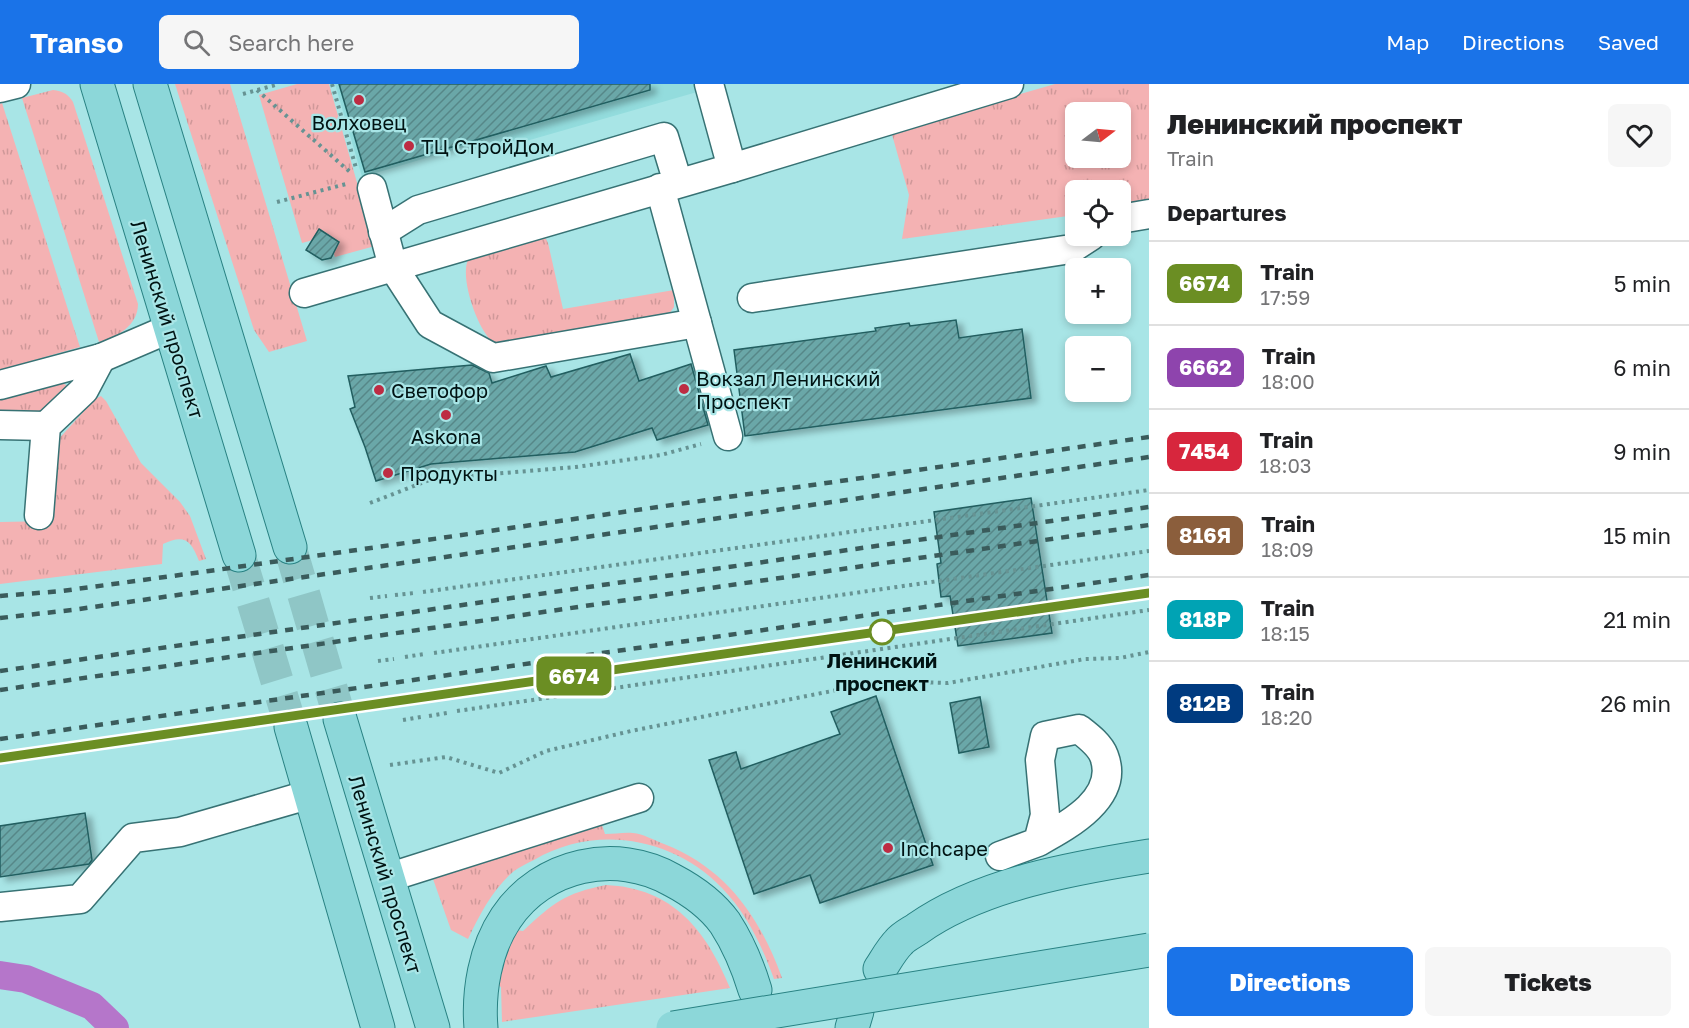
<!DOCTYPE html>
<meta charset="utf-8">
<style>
:root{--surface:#fff;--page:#f6f6f6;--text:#202124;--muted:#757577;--line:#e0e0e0;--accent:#1a73e8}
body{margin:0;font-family:"Golos Text",sans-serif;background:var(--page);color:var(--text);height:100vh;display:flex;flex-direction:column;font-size:22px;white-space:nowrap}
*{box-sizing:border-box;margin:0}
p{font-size:20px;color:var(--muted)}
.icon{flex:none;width:33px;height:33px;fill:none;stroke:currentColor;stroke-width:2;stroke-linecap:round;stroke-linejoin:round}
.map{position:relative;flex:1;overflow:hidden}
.sheet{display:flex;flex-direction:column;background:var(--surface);width:540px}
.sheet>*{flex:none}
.badge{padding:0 12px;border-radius:9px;font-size:21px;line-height:39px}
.needle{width:39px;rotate:74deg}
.buttons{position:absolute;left:1065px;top:18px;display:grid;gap:12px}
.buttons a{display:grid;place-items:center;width:66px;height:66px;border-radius:9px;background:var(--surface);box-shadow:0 3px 9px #0003;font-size:30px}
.map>.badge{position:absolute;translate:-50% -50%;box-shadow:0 0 0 3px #fff}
h2{padding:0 18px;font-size:22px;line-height:54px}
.round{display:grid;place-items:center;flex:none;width:63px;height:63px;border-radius:9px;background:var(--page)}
.headline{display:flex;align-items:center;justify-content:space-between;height:102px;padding:0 18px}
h1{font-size:28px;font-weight:800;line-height:45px}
.action{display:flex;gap:12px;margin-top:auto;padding:12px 18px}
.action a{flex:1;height:69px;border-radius:9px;background:var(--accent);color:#fff;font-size:24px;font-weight:800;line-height:69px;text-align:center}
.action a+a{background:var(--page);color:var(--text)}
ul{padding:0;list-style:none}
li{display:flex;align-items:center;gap:18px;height:84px;padding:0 18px;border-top:2px solid var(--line)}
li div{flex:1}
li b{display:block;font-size:22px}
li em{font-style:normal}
li .badge{min-width:66px;font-weight:700;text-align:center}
header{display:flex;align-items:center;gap:36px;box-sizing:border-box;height:84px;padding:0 30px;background:var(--accent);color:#fff}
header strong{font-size:28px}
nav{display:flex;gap:33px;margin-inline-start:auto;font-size:21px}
.search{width:420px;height:54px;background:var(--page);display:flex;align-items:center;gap:15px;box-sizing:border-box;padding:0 21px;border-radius:9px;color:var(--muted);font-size:22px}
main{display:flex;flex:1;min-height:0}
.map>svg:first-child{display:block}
</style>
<header>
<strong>Transo</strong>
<div class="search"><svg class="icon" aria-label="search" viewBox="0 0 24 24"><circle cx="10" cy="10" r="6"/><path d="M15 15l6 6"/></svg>Search here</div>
<nav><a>Map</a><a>Directions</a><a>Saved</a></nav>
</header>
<main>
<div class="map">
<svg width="1149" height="944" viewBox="0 0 1149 944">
<defs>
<pattern id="grass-tufts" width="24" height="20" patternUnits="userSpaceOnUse" patternTransform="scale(1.5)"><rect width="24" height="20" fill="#f4b2b3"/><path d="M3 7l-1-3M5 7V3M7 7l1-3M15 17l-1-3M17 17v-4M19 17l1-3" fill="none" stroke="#cf9899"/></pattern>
<pattern id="building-hatch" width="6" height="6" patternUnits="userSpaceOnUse" patternTransform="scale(1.5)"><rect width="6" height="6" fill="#6ba7a8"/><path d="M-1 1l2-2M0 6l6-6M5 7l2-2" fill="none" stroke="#568788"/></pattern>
<filter id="shadow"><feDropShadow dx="6" dy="4" stdDeviation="3" flood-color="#0004"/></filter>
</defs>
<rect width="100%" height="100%" fill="#a8e5e6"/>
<path fill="#93dcdd" d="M335,0h390l-223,64 -15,-8 -125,37z"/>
<g fill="url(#grass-tufts)" fill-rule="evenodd">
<path d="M175,0h55l77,257 -38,11 -15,-22z"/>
<path d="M297,0h32l46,162 -40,11 -7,-21 -26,7 -43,-148z"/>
<path d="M1055,0h94v120l-28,4 -1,-18h-44l-1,25 -173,24 7,-44 -18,-64zM1076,28h44v46h-44z"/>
<path d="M53,6c10,1 15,4 20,12l65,202c0,21 -20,33 -39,38l-77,-244z"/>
<path d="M2,19l78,244 -80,23v-266z"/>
<path d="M545,153l3,6 15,66 111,-19v17l-5,7 -174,30c-17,-11 -37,-69 -26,-86z"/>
<path d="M62,299l6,3 -18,25h-50v-11z"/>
<path d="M101,312l5,5 35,62 39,39 10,14 16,43 -7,2c-8,-21 -15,-27 -36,-17l-1,20 -162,20v-62l53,-1 2,-78 40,-44z"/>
<path d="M599,740l3,1 3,9c10,0 19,-2 28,-1 10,1 21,7 31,11 62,24 96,73 118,134l-8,1c-12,-33 -27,-65 -52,-91 -49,-51 -127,-64 -188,-28 -7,3 -14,7 -20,11 -21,18 -34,43 -46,68l-17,-9 -18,-51z"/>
<path d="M606,801c67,3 100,45 124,103l-228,34 -1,-35 -5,-3 6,-26 14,-28 7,1c30,-28 42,-38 83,-46z"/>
</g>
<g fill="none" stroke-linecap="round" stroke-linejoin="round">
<path stroke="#b576ca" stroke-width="28" d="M0,891l26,4 66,27 23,22"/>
</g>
<g fill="url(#building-hatch)" stroke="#215e60" stroke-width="1.5" filter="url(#shadow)">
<path d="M339,0h311v6l-285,82z"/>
<path d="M319,145l20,13 -8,16 -9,2 -16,-10z"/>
<path d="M956,236l3,18 63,-9 9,69 -286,38 -11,-86 142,-19 -1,-3 34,-5 1,3z"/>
<path d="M630,270l9,27 52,-17 17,61 -51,15 -5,-12 -77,24 -144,12 -55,17 -11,-34 -15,-38 5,-2 -7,-31 124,-11 17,8 3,10 54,-17 5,11z"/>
<path d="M1031,414l21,135 -94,13 -8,-50 -9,1 -4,-33 4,-1 -7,-51z"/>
<path d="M876,612l57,169 -113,38 -10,-28 -56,19 -45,-134 27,-8 5,17 99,-35 -9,-22z"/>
<path d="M980,613l9,50 -30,6 -9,-50z"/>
<path d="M85,729l7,47 -3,4 -89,13v-51z"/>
</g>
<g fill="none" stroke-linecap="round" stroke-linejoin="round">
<g stroke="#8fc6c6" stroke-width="33" stroke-dasharray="33 16" stroke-linecap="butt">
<path d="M290,463l50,172"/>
<path d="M239,471l52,172"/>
</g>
<defs>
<g id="minor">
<path d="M709,0l23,84"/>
<path d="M0,4l16,-4"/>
<path d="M372,104l21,79 37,57 63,34 204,-35"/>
<path d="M660,104l68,248"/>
<path d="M1120,135l29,-5"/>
<path d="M383,148l35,-22 246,-73 14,46"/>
<path d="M304,209l428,-125 277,-84"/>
<path d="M752,214l319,-49 20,-13"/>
<path d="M0,301l101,-27 70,-30"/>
<path d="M0,341l46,1"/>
<path d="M39,431l7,-89 38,-36 17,-32"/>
<path d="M1000,772l38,-14 7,-27 -5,-55 5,-24 34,-7c9,7 21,16 25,27 16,42 -37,70 -66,86"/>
<path d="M387,794l252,-80"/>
<path d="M0,823l80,-8 53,-61 47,-6 131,-38"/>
</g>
<g id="major">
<path d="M97,0l142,471"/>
<path d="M150,0l140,463"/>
<path d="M340,635l93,309"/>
<path d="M291,643l87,301"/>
<path d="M880,885c6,-9 11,-19 19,-27 4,-5 12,-9 18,-13 63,-45 157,-61 232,-73"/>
<path d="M481,944c-3,-36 4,-79 25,-110 36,-54 110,-70 166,-38 19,10 40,25 53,43 13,20 23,44 30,67"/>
<path d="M852,944l5,-17"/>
</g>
</defs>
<use href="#minor" stroke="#377274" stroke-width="31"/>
<use href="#major" stroke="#298283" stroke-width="35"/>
<g stroke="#669393" stroke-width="4" stroke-dasharray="3 4.5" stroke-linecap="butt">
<path d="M332,0l24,84"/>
<path d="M257,6l93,82"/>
<path d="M243,10l36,-10"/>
<path d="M277,118l69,-18"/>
<path d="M370,419l62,-24 144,-12 85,-12 40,-11"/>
<path d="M423,508l726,-102"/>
<path d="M395,511l19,-2"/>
<path d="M370,514l17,-2"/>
<path d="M434,569l715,-102"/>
<path d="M405,573l19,-3"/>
<path d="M378,577l16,-2"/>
<path d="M457,627l692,-101"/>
<path d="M429,632l18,-3"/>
<path d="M403,636l18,-3"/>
<path d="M390,681l56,-8 53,16 47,-22 85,-20 216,-43 67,-6 34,1 137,-24 35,-1 29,-6"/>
</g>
<use href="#minor" stroke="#fff" stroke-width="28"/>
<use href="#major" stroke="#8cd7d9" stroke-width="33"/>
<g stroke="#3a5b5b" stroke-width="4.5" stroke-dasharray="8 8" stroke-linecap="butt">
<path d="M0,512l62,-5 147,-20 940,-134"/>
<path d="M0,534l72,-8 1077,-153"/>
<path d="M0,587l1149,-164"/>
<path d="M0,606l1149,-165"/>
<path d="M0,655l1149,-164"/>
<path d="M0,674l1149,-165"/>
</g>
<defs>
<path id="major-bridge" d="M673,944l476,-78"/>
</defs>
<use href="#major-bridge" stroke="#298283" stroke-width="35" stroke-linecap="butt"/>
<use href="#major-bridge" stroke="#8cd7d9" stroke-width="33"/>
</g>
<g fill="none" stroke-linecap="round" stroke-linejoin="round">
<defs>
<path id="line" d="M0,674l1149,-165"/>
</defs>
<use href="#line" stroke="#fff" stroke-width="14"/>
<use href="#line" stroke="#6b8e23" stroke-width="9"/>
</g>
<g fill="#bd2c43" stroke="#a8e5e6" stroke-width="2">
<circle cx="359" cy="16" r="6"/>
<circle cx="409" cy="62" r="6"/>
<circle cx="684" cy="305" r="6"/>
<circle cx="379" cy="306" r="6"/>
<circle cx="446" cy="331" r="6"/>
<circle cx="388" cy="389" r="6"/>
<circle cx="888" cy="764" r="6"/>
</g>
<circle fill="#fff" stroke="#6b8e23" stroke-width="3" cx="882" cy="548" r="12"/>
<g text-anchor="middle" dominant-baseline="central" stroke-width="4.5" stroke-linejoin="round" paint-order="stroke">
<g font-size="20" fill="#001313" stroke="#a8e5e6" text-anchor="start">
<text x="359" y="38" text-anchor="middle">Волховец</text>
<text x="421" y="62">ТЦ СтройДом</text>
<text x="696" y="294">Вокзал Ленинский<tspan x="696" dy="23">Проспект</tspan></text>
<text x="391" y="306">Светофор</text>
<text x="446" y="352" text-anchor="middle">Askona</text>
<text x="400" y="389">Продукты</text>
<text x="900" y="764">Inchcape</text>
</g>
<g font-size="20" fill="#001313" stroke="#a8e5e6">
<text transform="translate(168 235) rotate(73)">Ленинский проспект</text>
<text transform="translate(386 790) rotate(73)">Ленинский проспект</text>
</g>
<g font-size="20" font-weight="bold" fill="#001313" stroke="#a8e5e6">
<text x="882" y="576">Ленинский<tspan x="882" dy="23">проспект</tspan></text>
</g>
</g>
</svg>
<div class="buttons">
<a><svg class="needle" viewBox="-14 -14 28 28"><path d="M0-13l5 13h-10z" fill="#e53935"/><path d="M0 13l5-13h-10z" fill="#757577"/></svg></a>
<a><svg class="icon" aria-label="locate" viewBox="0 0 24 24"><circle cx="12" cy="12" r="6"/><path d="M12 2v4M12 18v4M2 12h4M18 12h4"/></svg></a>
<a>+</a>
<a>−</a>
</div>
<b class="badge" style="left:574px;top:592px;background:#6b8e23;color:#fff">6674</b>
</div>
<section class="sheet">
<div class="headline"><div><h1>Ленинский проспект</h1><p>Train</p></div><a class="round"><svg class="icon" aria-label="heart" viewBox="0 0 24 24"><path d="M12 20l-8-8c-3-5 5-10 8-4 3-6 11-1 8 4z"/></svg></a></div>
<h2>Departures</h2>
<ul>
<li><span class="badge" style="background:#6b8e23;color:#fff">6674</span><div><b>Train</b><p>17:59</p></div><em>5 min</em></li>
<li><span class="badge" style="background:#8e44ad;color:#fff">6662</span><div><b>Train</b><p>18:00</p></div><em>6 min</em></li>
<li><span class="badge" style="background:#d7263d;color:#fff">7454</span><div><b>Train</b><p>18:03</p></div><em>9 min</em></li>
<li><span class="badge" style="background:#8b5e3c;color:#fff">816Я</span><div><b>Train</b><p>18:09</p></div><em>15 min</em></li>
<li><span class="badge" style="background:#00a3b4;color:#fff">818Р</span><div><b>Train</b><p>18:15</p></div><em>21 min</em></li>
<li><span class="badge" style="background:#003b80;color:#fff">812В</span><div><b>Train</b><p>18:20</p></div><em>26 min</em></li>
</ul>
<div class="action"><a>Directions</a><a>Tickets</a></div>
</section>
</main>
